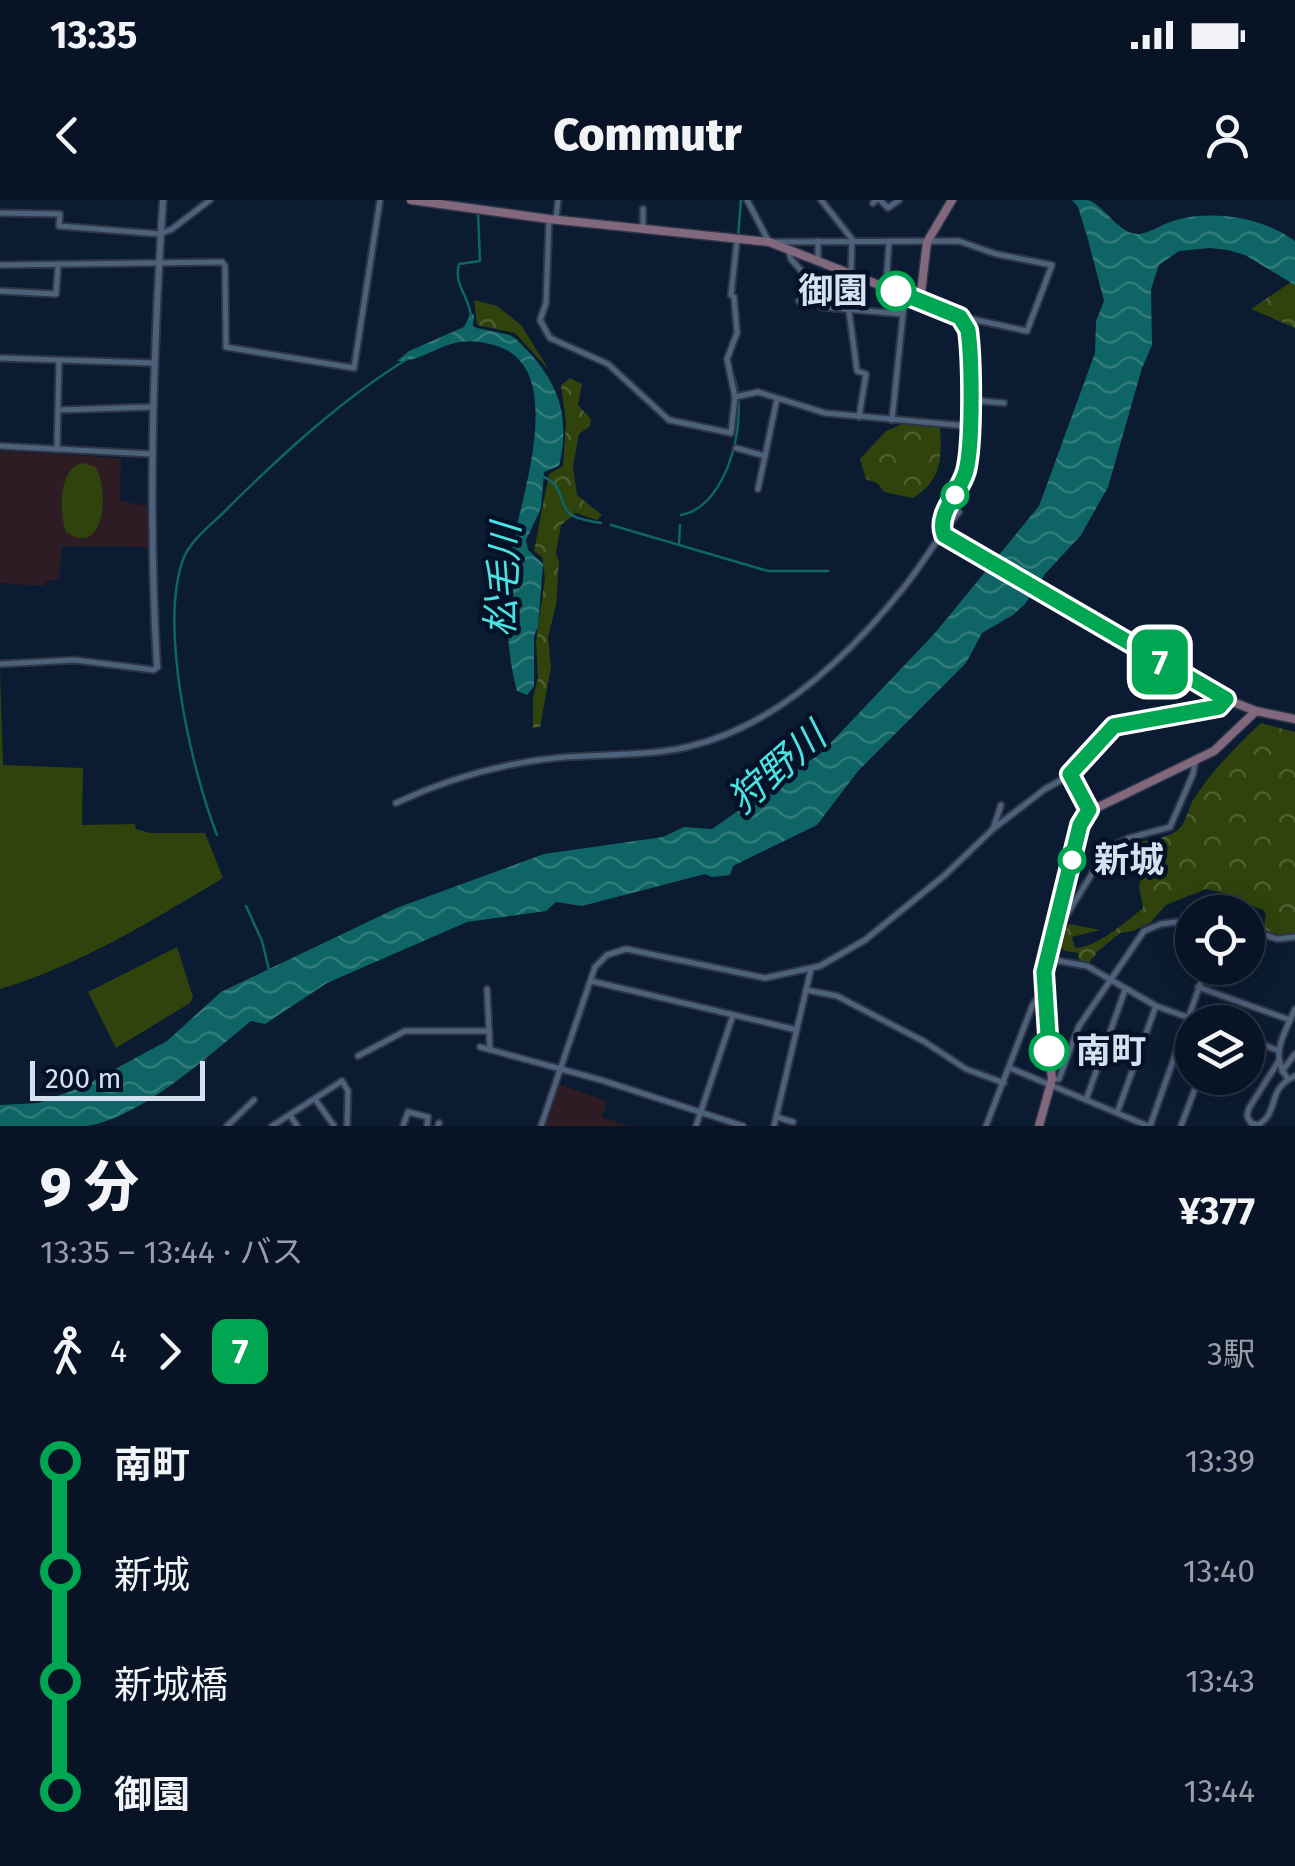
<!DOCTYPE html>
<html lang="ja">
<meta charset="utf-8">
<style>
:root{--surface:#081425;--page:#111d2d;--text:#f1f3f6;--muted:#989ea7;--line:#293342}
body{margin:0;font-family:"Fira Sans","Noto Sans JP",sans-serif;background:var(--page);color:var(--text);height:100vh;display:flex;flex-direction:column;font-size:38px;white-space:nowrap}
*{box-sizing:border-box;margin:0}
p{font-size:32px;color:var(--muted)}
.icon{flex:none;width:55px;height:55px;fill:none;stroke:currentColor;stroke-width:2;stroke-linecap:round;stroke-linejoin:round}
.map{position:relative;height:926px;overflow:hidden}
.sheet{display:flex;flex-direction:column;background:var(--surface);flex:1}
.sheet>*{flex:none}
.badge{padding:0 20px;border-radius:15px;font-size:35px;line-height:65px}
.controls{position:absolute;left:1175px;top:695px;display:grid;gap:20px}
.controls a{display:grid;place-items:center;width:90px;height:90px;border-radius:50%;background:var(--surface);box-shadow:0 5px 25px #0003,0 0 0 2px var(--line);font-size:50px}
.scale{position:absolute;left:30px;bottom:25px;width:175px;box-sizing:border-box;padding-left:10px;border:5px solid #d5e0f0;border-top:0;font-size:28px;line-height:35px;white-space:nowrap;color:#d5e0f0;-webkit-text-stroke:8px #041127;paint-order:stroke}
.map>.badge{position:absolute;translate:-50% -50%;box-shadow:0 0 0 5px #fff}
.legs{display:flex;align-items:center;gap:15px;height:110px;padding:0 40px;font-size:32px}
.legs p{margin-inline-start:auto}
.headline{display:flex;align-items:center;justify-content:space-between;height:170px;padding:0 40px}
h1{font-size:55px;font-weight:800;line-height:75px}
ul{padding:0 40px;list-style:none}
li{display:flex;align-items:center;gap:35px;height:110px;font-size:38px}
li i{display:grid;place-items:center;width:15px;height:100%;margin:0 12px;background:currentColor}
li i::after{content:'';width:25px;height:25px;margin:-12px;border:8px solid;border-radius:50%;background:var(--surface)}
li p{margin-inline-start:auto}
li:first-child i{background:linear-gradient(#0000 50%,currentColor 0)}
li:last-child i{background:linear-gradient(currentColor 50%,#0000 0)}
.status{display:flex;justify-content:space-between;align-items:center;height:70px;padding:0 50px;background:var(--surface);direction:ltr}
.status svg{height:28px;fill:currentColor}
header{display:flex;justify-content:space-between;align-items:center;height:130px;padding:0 40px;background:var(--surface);font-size:45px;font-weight:800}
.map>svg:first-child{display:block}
</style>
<div class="status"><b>13:35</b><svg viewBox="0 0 49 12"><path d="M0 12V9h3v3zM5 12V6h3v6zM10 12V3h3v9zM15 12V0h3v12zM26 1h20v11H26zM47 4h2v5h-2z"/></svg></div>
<header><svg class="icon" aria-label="back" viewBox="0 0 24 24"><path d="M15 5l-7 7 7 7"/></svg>Commutr<svg class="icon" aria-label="person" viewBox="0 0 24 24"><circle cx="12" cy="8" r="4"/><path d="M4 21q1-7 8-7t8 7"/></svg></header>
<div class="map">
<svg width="1295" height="926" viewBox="0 0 1295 926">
<defs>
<pattern id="forest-crowns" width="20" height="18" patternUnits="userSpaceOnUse" patternTransform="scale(2.5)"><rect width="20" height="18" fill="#30430d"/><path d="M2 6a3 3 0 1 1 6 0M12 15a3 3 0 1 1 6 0" fill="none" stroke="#4d5e31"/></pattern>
<pattern id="water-waves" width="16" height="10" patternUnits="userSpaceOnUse" patternTransform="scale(2.5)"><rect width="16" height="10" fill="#0f6565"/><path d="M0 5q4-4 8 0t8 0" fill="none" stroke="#317b7b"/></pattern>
</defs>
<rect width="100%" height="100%" fill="#0b1b31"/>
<g fill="#2d1c23">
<path d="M0,251l121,7 -1,43 27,5 1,41 -86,-1 -3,34h-11l-5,6 -43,-3z"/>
<path d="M558,884l49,17 -5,16 28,9h-86z"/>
</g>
<g fill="url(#forest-crowns)">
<path d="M1291,82l4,3v43l-44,-19z"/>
<path d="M474,100l23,6 24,19 28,45 -34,-37 -38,-8z"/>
<path d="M570,178l12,6 -4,21 13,14 -1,7 -11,8 -6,33 4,28 25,20 -5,5 -21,-7 -15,12 -5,28 3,9 -3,43 -8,32 3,30 -11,60 -7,1v-30l5,-20 -2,-36 9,-64 -3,-21 -8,-6 15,-77 14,-8 3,-43 -5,-38z"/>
<path d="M907,222l33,5c2,31 2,53 -27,71l-29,-6 -7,-9 -11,-4 -6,-20 26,-28z"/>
<path d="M1261,523l34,9v201l-18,2 -14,-4 3,-15 -2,-6 -20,-7 -7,-7 -31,-7 -40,16 -15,17 -18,9 -13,2 -22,18 -10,13 -9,-4 -1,-7 -13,-2 -8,-7 12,-20 31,6 -28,7 3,11c23,-1 49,-25 68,-40l-4,-22 5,-19 -14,-19 4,-5c13,-3 34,-4 45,-14 7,-7 9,-20 14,-29 19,-29 42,-53 68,-77z"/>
</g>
<g fill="#30430d">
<path d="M83,263l12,4c15,20 10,93 -29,65 -7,-20 -8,-64 17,-69z"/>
<path d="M0,469l3,96 80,3 -1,57 53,-1 1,5 14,4h55l18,45c-70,42 -144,88 -223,111z"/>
<path d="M177,747l16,50 -3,6 -74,45 -28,-56z"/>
</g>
<g fill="url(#water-waves)">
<path d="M1072,0c6,0 11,0 16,0 17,6 31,35 51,34 11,-1 25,-11 37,-14 38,-10 86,-3 119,21v44l-50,-30 -17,-5 -18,-2 -31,3 -20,14 -8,24 1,56 -10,23 -34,119 -27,48 -36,39 -20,30 -12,11 -31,18 -16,30 -108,108 -41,54 -84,41 -3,9 -18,2 -7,-3 -123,32 -26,-4 -10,9 -79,11 -140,61 -62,41 -14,-3c-42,34 -110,97 -164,105 -28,0 -59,0 -87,0v-21l38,-2 44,-16 85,-46 54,-49 178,-85 145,-53 119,-17 21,-10 28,2 109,-76 114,-120 104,-127 56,-153 1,-32 8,-20 -17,-65 -9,-29z"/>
<path d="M474,114l-1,12 4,2 33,7 6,4c40,38 56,73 43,127l-15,6 -3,36 -15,32 2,10 15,14 -5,63 -4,9v50l-7,9 -10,-4c-10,-37 -12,-75 -5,-112 1,-10 -2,-21 0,-31 9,-50 56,-180 -15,-202 -49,-17 -66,16 -100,15l12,-10 55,-24 6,-12z"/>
</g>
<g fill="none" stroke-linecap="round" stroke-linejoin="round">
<g stroke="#0f6565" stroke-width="2.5">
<path d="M734,88l7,-88"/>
<path d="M471,117c-1,-20 -18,-32 -12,-53l21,-3 -2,-48"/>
<path d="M725,161l7,-21"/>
<path d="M542,276c24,11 15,25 28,38 7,6 22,7 31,9"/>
<path d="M681,315c48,-8 70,-102 51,-144"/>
<path d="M611,325l157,46h60"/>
<path d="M679,343l1,-18"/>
<path d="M217,635c-26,-66 -59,-211 -33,-278 8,-18 27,-32 41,-46 55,-55 116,-111 182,-152"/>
<path d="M246,706l16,35 7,29"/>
</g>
<defs>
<g id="minor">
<path d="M747,0l22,42 190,-1 37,13 56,11 -25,66 -65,-14"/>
<path d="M821,0l31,39 -1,34"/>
<path d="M880,0l8,8 11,-8"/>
<path d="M873,3l3,-3"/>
<path d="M643,9v19"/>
<path d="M0,13l60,1 -1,12 101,8 12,-5 38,-29"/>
<path d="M549,19l-3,84 -6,17 10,18 58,26 61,56 62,13 4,-36 -8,-38 10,-26 -3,-36 -3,-2 6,-55"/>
<path d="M556,20l2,-20"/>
<path d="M788,49l3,10 21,24 9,24 82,7 3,-19"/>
<path d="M818,60v-19"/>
<path d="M0,65l222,-3 3,4 1,81 128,21 26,-168"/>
<path d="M886,87l3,-46"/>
<path d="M0,91l56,3 2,-27"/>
<path d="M799,101l19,-2"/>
<path d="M849,111l8,60 9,3 -7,43"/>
<path d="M0,158l153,5"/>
<path d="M735,197l23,-5 67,21 142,13"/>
<path d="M969,200l35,3"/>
<path d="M58,210l93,-3"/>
<path d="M892,220l11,-106"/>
<path d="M0,246l151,8"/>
<path d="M736,248l29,8"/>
<path d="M57,249l2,-87"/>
<path d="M758,289l19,-90"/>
<path d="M0,464l75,-4 79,10 3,-3"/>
<path d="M396,603c53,-25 112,-41 169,-46 41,-3 83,-1 122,-10 89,-20 163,-92 218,-161 19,-24 34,-51 54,-74"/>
<path d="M993,629l8,-24"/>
<path d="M1056,724l7,-3 44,-72 22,-11 41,-11 23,-53 2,-12"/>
<path d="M1248,729l29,10 18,-2"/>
<path d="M1048,759l39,7 69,40 45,16"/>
<path d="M591,781l206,49"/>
<path d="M1198,787l92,33"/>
<path d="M487,789l3,61"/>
<path d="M806,790l31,6 88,46 41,27 38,14"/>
<path d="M1248,839l29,11"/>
<path d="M480,847l121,33 142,46"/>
<path d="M358,856l47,-25h84"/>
<path d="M1278,862l-29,46 -2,8 4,7 7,2c23,-14 7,-35 37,-49"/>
<path d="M1010,868l138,58"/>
<path d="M1282,871l13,-17"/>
<path d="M1052,879h7l20,-53 65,-95 17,-7 31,-4"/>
<path d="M1288,879c-19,-25 -4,-44 7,-70"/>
<path d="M315,899l19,27"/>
<path d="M1086,900l39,-110"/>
<path d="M1117,913l39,-107"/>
<path d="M290,915l7,11"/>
<path d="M777,917l16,5"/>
<path d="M227,926l27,-26"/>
<path d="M272,926l70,-45 6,10 -1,35"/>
<path d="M403,926l5,-14 20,5 -1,9"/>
<path d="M438,926l1,-3"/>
<path d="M541,926l54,-159 12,-12 19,-6 139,29 55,-12 45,-26 80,-65 48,-46 52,-40 22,-12 44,-50 108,-20 6,-7"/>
<path d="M696,926l37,-111"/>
<path d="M774,926l37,-157"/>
<path d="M986,926l47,-122 5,-6 5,-1"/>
<path d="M1150,926l56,-158"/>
<path d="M1181,926l18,-48"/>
</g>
<g id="tertiary">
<path d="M157,467c-9,-156 -4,-311 6,-467"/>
<path d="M1070,574l19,36"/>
</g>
<g id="secondary">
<path d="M411,0l138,19 220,23 192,75 8,20 -2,125 -6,22 -19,34 1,17 282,164 31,12"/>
<path d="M920,101l7,-59 25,-42"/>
<path d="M1039,926l13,-47 -10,-90 2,-17 42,-159 128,-62 42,-40 39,8"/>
</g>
</defs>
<use href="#minor" stroke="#2f3548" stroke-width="9"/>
<use href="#tertiary" stroke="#2f3548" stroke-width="10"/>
<use href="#secondary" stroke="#2f3548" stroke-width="11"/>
<use href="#minor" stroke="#4e617b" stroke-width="5"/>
<use href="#tertiary" stroke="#4e617b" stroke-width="6"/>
<use href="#secondary" stroke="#82687c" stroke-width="8"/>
</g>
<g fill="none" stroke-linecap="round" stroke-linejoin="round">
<defs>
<path id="line-1" d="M896,91l64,26 8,13c4,30 5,113 -2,141 -6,22 -30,42 -22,64l282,164 -7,8 -105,19 -44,48 19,36 -9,15 -36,147 5,79"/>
</defs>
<use href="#line-1" stroke="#fff" stroke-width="22"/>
<use href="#line-1" stroke="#00a651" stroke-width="15"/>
</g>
<g fill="#fff" stroke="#00a651" stroke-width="5">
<circle cx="896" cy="91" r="18"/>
<circle cx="955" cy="295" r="12"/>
<circle cx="1072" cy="660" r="12"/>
<circle cx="1049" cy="851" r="18"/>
</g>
<g text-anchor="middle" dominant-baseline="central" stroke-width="9" stroke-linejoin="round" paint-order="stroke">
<g font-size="35" font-weight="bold" fill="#d5e0f0" stroke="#041127" text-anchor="start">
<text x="868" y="91" text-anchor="end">御園</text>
<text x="1094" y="660">新城</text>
<text x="1076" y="851">南町</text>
</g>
<g font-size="38" font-style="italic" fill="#4ce1e1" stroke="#041127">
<text transform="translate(503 380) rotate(-87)">松毛川</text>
<text transform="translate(777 568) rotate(-41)">狩野川</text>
</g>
</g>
</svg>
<div class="controls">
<a><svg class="icon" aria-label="locate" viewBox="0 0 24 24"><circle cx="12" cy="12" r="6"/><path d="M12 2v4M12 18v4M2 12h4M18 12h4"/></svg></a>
<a><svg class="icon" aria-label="layers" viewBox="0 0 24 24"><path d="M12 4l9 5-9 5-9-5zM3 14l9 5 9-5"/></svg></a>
</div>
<div class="scale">200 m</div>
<b class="badge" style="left:1160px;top:462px;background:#00a651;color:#fff">7</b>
</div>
<section class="sheet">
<div class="headline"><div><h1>9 分</h1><p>13:35 – 13:44 · バス</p></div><b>¥377</b></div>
<div class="legs"><svg class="icon" aria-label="walk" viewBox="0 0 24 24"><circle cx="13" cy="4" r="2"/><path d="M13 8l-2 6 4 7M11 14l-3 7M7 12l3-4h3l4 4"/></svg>4<svg class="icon" aria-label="forward" viewBox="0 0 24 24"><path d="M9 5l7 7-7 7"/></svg><b class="badge" style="background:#00a651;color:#fff">7</b><p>3駅</p></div>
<ul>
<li><i style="color:#00a651"></i><b>南町</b><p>13:39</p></li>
<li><i style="color:#00a651"></i><span>新城</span><p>13:40</p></li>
<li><i style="color:#00a651"></i><span>新城橋</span><p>13:43</p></li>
<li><i style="color:#00a651"></i><b>御園</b><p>13:44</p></li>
</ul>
</section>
